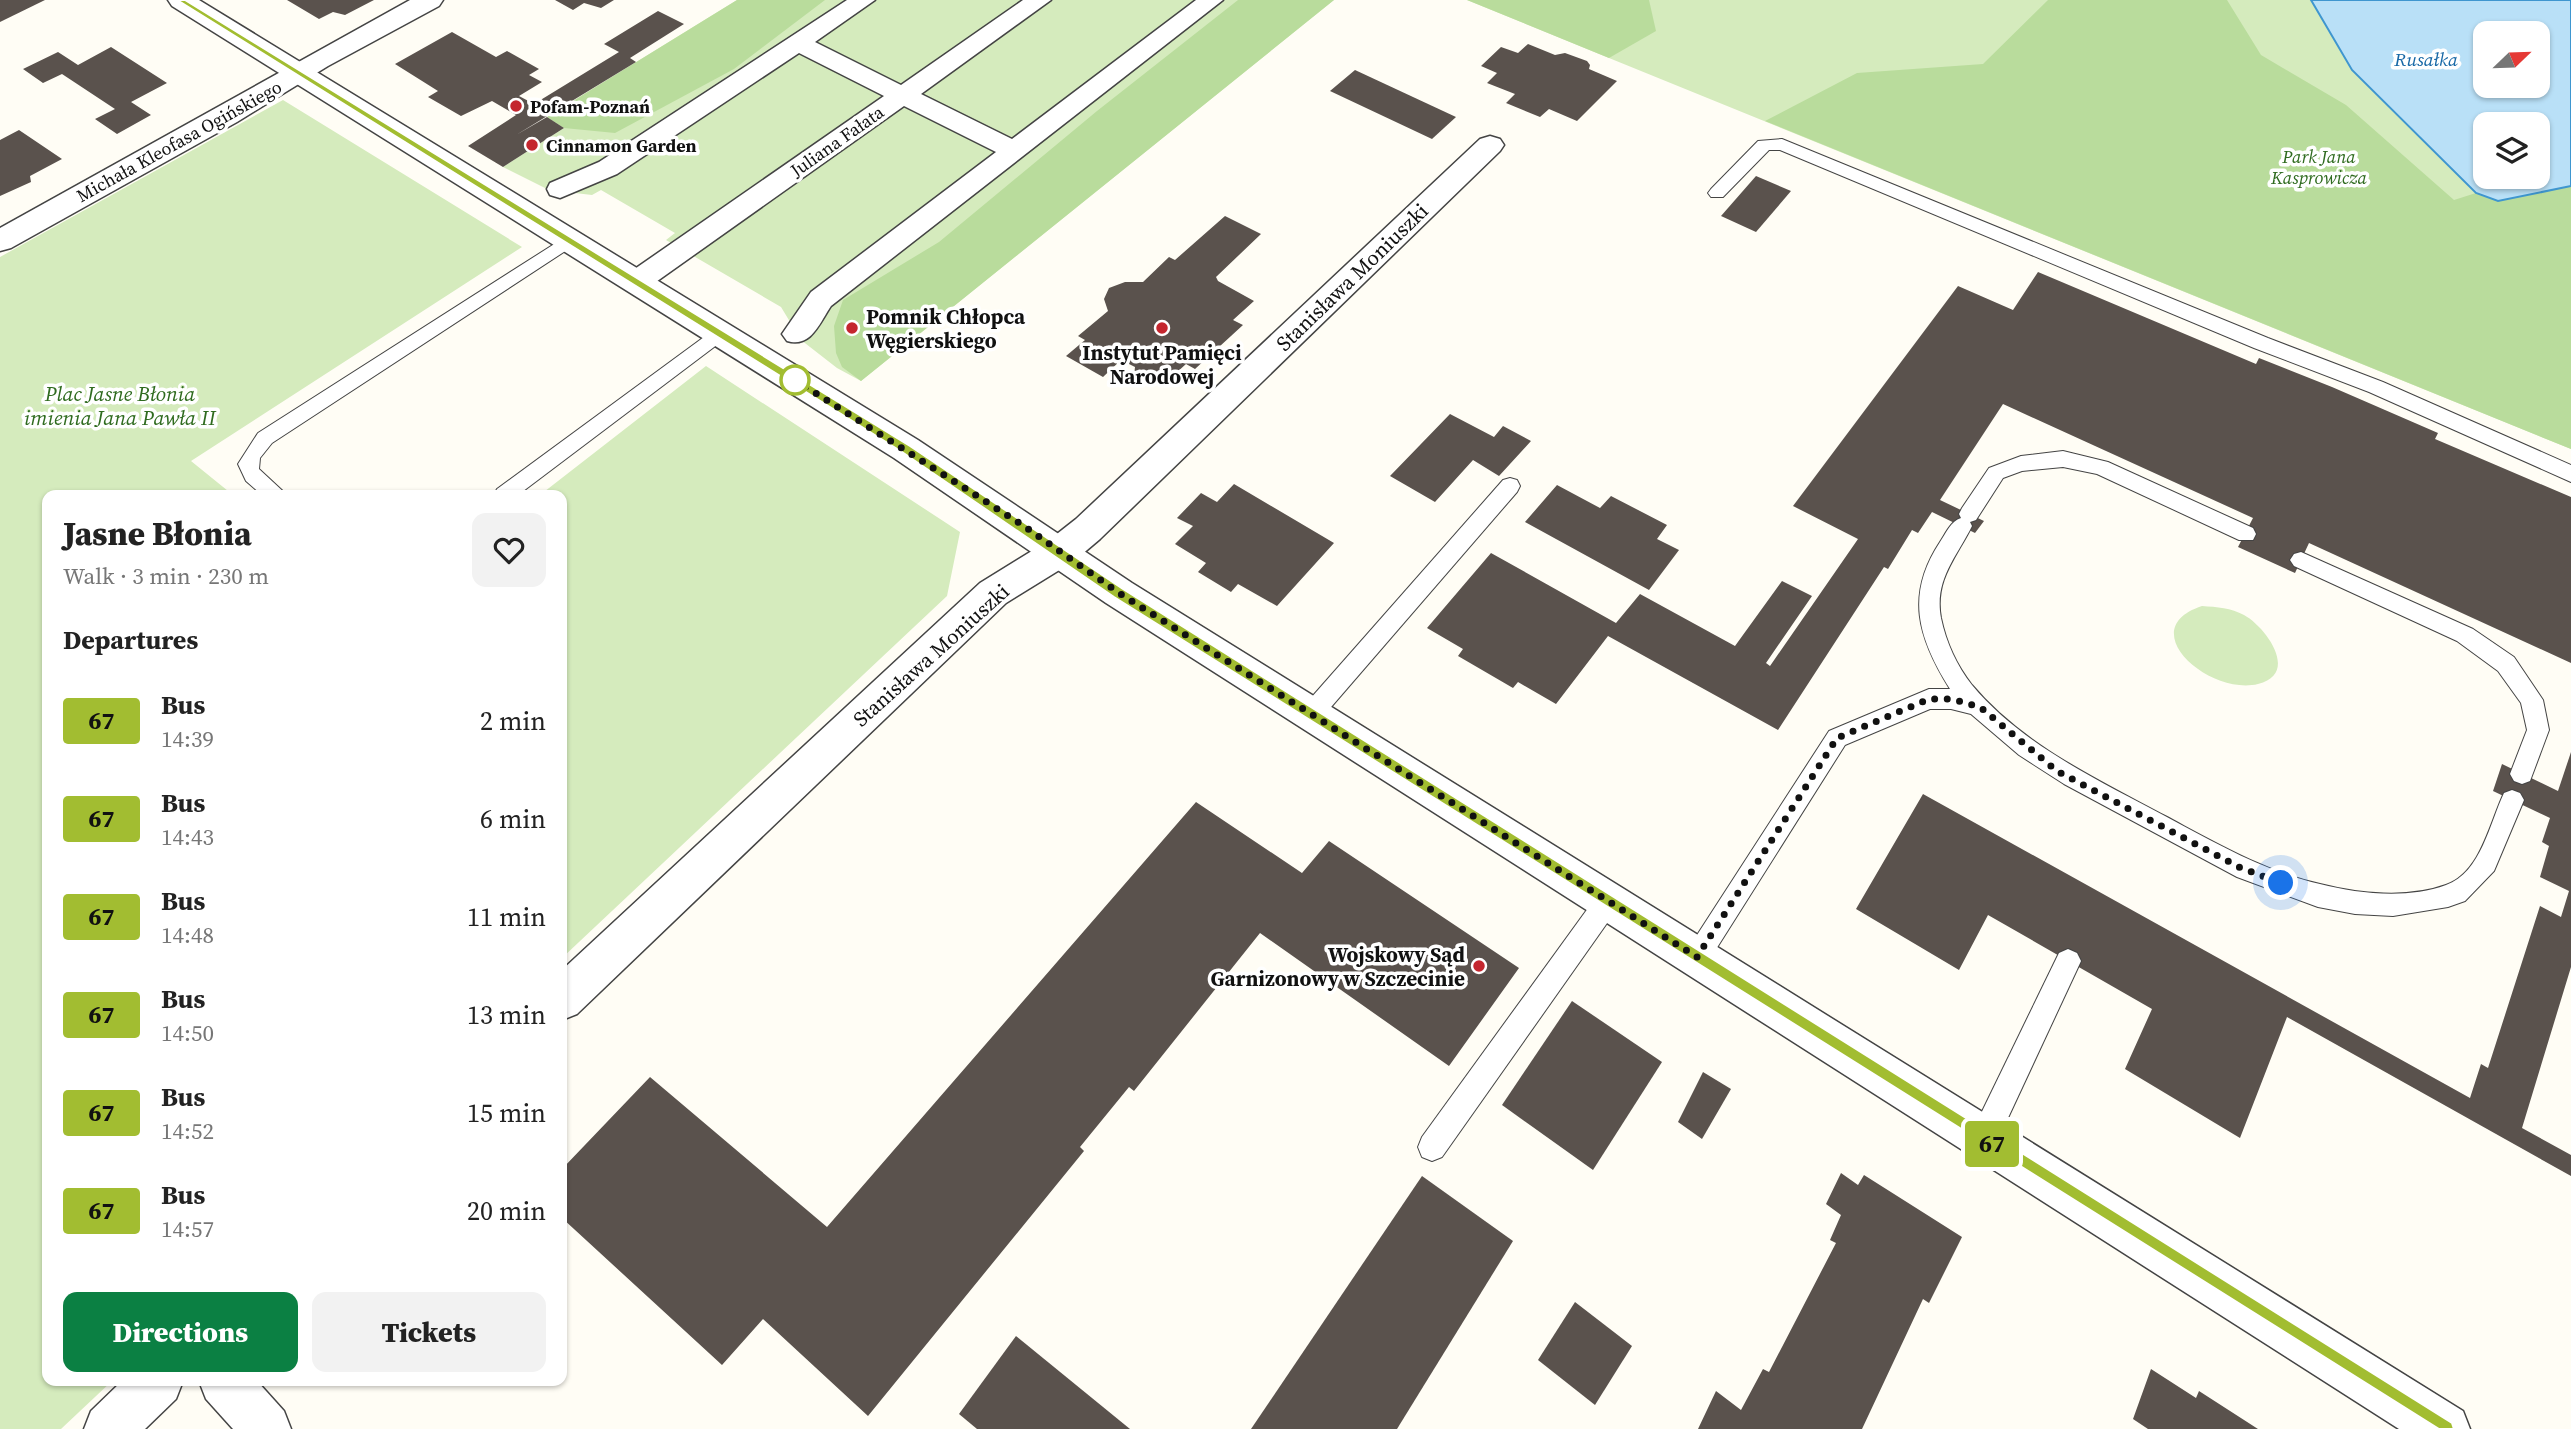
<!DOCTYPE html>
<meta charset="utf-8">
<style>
:root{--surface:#fff;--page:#f2f2f2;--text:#222;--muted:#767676;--accent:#0b8043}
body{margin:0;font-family:"Source Serif 4",serif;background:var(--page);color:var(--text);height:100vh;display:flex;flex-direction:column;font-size:26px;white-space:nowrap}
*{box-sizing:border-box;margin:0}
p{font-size:23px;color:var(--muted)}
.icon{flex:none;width:38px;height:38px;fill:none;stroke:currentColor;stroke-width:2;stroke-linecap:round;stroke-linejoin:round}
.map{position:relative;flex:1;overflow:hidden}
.details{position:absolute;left:42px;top:490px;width:525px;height:896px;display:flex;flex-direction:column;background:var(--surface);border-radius:14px;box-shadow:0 2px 5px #0004}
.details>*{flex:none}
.badge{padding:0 14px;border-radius:5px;font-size:24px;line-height:46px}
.needle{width:46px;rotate:67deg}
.buttons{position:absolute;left:2473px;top:21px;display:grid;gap:14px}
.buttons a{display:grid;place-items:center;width:77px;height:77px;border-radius:14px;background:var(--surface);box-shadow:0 2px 5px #0004;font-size:35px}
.you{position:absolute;width:35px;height:35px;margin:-18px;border:5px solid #fff;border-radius:50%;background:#1a73e8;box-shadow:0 0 0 10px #1a73e833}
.map>.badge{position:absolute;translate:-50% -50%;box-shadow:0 0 0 4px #fff}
h2{padding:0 21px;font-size:26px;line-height:63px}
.round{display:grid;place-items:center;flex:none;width:74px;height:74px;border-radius:14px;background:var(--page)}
.headline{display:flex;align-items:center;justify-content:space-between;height:119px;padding:0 21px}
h1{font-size:33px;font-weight:800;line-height:52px}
.action{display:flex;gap:14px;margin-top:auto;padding:14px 21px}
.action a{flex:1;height:80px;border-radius:14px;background:var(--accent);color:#fff;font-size:28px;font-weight:800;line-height:80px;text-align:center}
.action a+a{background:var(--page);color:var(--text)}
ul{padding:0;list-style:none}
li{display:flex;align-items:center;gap:21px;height:98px;padding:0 21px}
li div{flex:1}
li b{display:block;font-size:26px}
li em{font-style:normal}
li .badge{min-width:77px;font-weight:700;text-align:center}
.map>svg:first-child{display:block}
</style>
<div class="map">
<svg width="2571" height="1429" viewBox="0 0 2571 1429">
<rect width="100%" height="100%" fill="#fffdf5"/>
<g fill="#d5ebbd" fill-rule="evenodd">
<path d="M737,0h597l-473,381 -24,-13 -36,-28 -20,-33 -115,-67 9,-7 -74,-43 -9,5 -43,-5 -46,-23 61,-39 -17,-11z"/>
<path d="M1467,0h1104v449l-962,-391zM2485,33h53v53h-53zM2485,124h53v53h-53z"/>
<path d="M283,100l239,147 -331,214 42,34h-186v886h65l-51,48h-61v-1172z"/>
<path d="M706,366l254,166 -13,64 -385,362v-463h-22z"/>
<path d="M2202,606c15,1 29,2 42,9 22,12 56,59 14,69 -49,12 -126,-55 -56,-78z"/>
</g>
<g fill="#b9dc9c">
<path d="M737,0h88l-91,69 -119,64 -51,-5 -17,-11z"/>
<path d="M1238,0h96l-473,381 -19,-14 -6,-14 -2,-27 9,-26 96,-58 158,-131z"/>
<path d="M1467,0h182l7,31 -47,27z"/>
<path d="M2048,0h179l34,55 85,50 108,95 22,-7 22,7 73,-14v263l-806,-328 92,-48 126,-9z"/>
</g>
<path fill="#b9e0f7" stroke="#3f96cf" stroke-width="2" fill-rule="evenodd" d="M2311,0h260v186l-73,15 -22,-8 -124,-123zM2485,33h53v53h-53zM2485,124h53v53h-53z"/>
<g fill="#5a524d">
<path d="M0,0h45l-45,22z"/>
<path d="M287,0h87l-29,15 -12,-3 -14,7z"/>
<path d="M555,0h59l-13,8 -17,-5 -11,7z"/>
<path d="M658,11l26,13 -54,34 6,4 -120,73 31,-18 17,11 -61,39 -35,-21 48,-31 -24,-14 -31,15 -33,-19 10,-6 -43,-27 57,-32 44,25 11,-6 32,18 -10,6 13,7 -23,14 15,8 85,-52 -15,-8z"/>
<path d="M1528,44l27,11 10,-2 22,8 3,4 -1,4 28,12 -40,40 -28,-12 -9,8 -34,-14 9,-9 -28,-11 10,-10 -16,-7 20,-19 17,6z"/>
<path d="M111,47l56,36 -36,19 20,13 -34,19 -22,-15 20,-10 -53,-35 -19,9 -20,-14 35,-17 20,13z"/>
<path d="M1355,70l101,47 -24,22 -102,-48z"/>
<path d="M19,130l43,29 -32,17 1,6 -31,14v-56z"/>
<path d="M1756,176l35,15 -35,41 -35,-16z"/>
<path d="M1225,216l36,18 -45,43 2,4 36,20 -21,19 10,5 -48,44 -9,-5 -22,20 -10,-6 -12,3 -8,-5 1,-9 -14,-7 -18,17 -37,-21 19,-16 -7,-4 30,-25 -4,-12 5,-11 16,-6h18l26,-25 6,3z"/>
<path d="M2038,272l218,92 3,-6 73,29 106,46 -3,6 136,58v166l-262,-120 -14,30 -57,-26 15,-29 -250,-114 -63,96 44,21 -9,12 -43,-21 -14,21 -6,-3 -24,39 -4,-2 -106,163 -170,-94 -52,68 -38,-22 -5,6 -55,-32 5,-7 -36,-21 64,-75 125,70 24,-29 95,52 47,-65 30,15 -46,67 4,3 88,-127 -65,-33 165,-220 55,24z"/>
<path d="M1450,414l44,23 9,-11 28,15 -32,35 -26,-16 -38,42 -45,-26z"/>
<path d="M1234,484l100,59 -57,63 -39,-22 -7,8 -33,-20 8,-9 -31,-19 18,-18 -16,-8 24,-25 16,9z"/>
<path d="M1557,485l43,23 11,-12 56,29 -10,14 22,11 -30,40 -124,-68z"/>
<path d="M2571,752v215l-49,161 49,27v21l-284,-159 -47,121 -115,-69 27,-60 -164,-94 -29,55 -103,-61 67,-115 547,304 11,-34 7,4 52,-162 21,11 8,-26 -29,-14 9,-31 -7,-4 8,-24 -57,-27 9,-27 56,27z"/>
<path d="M1196,802l106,71 27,-32 190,127 -70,98 -189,-133 -126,158 -5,-4 -49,60 4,4 -216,265 -105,-97 -41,46 -160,-147v-49l88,-92 177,150z"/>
<path d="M1572,1001l90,61 -69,108 -91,-65z"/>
<path d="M1703,1072l28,17 -29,50 -24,-17z"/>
<path d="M1841,1173l17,12 6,-10 98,62 -33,66 -6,-4 -61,130h-164l18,-38 25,19 22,-41 6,3 67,-129 -6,-3 11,-25 -15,-11z"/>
<path d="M1422,1176l91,65 -116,188h-146z"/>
<path d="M1575,1302l57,44 -37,59 -57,-45z"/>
<path d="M1016,1336l114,93h-153l-18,-15z"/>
<path d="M2151,1369l45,29 3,-7 59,38h-110l-15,-10z"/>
</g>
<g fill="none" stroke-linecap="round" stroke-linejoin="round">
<defs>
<g id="service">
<path d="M1782,139l486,199 115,44 188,83v17l-202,-90 -115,-44 -474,-198h-11l-46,47h-12l-3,-4 3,-4 47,-48z"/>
<path d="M570,234l9,6 -3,4 -304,199 -12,15 -1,11 28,26h-25l-16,-14 -8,-17 20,-31z"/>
<path d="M719,326l9,7 -2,5 -208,157h-24l3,-6z"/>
<path d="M2063,451l45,11 145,66 3,6 -3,6h-14l-142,-66 -34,-7 -41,4 -19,7 -27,42 -6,2 2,4c-16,32 -38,54 -31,92 5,24 16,48 31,67 50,60 126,95 193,131 49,26 100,56 155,68 39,10 88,15 126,1 35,-12 44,-63 58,-92l8,-3 8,3 4,7 -30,71 -29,30 -17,6 -55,9 -38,-2 -37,-7 -81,-30 -173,-93 -45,-29 -48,-41 -20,-5h-21l-85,36 -139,220 -9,4 -9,-4 -4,-8 4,-8 141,-218 100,-42h21c-32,-51 -45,-94 -10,-147 6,-9 11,-21 21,-24l-2,-4 3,-6 27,-40 32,-12z"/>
<path d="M1510,478l7,2 3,6 -3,6 -198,229 -8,3 -8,-3 -3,-7 3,-7 200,-227z"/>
<path d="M2301,552l172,77 41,28 29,43 6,30 -19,51 -8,3 -8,-3 -4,-7 17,-44 -6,-27 -23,-32 -41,-30 -163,-75 -4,-6 4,-6z"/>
<path d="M1608,890l9,3 3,8 -3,8 -175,248 -10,4 -10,-4 -4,-10 4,-10 177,-244z"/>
<path d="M2068,949l9,4 4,8 -87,187 -10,4 -10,-4 -4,-10 4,-10 85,-175z"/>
</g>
<path id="pedestrian" d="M847,0h28l-60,42 86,43 122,-85h28l-130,94 91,45 184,-139h27l-392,306c-12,18 -20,42 -44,35l-5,-7 29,-42 185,-140 -92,-46 -258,183 -10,3 -10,-3 -4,-7 4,-7 258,-179 -85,-43 -182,121 -57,24 -10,-3 -3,-6 3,-6 49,-21z"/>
<g id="minor">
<path d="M410,0h33l-4,6 -111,60 -91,56 -226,126 -11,3v-23z"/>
<path d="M1490,136l10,3 4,6 -4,6 -400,388 -26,22 -68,42 -429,411 -15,6v-50l418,-387 68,-42 28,-22 404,-380z"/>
<path d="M122,1381h61l-7,18 -31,30h-61l7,-18z"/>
<path d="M199,1381h58l27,30 7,18h-58l-27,-30z"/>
</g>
<path id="tertiary" d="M168,0h31l719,440 214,143 1331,828 7,18h-71l-1293,-826 -212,-145 -722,-452z"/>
</defs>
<use href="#service" stroke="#444" stroke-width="2"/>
<use href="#pedestrian" stroke="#444" stroke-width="3"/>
<use href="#minor" stroke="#444" stroke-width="3"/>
<use href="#tertiary" stroke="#444" stroke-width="3"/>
<use href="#service" fill="#fff" fill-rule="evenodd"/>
<use href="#pedestrian" fill="#fff" fill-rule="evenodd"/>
<use href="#minor" fill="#fff" fill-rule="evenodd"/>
<use href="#tertiary" fill="#fff" fill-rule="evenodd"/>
</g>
<path fill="#a2bd31" stroke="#fff" stroke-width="2" d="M177,0h8l725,446 213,143 1329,834 2,6h-15l-1325,-832 -212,-145z"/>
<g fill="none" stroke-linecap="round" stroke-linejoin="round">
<path stroke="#111" stroke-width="7" stroke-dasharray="0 12.6" d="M795,380l226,144 98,69 578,364 140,-219 92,-39h22l29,8 77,64 182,96 42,16"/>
</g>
<g fill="#c4262e" stroke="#fff" stroke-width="2.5">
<circle cx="516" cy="106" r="7"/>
<circle cx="532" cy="145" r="7"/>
<circle cx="852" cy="328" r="7"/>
<circle cx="1162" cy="328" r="7"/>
<circle cx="1479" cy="966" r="7"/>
</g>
<circle fill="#fff" stroke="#a2bd31" stroke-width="3.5" cx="795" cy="380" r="14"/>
<g text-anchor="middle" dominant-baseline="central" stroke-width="7" stroke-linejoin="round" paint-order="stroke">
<g font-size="18" font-weight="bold" fill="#111" stroke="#fff" text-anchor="start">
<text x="530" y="106">Pofam-Poznań</text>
<text x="546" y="145">Cinnamon Garden</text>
</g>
<g font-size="18" fill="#111" stroke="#fff">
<text transform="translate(179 141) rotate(-29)">Michała Kleofasa Ogińskiego</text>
<text transform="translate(837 141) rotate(-35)">Juliana Fałata</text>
</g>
<g font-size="18" font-style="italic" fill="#2f6b1f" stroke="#fff">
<text x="2319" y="156">Park Jana<tspan x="2319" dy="21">Kasprowicza</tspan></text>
</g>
<g font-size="19" font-style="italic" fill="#1768a6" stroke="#fff">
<text x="2426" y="59">Rusałka</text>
</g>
<g font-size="21" fill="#111" stroke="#fff">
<text transform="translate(1352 277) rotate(-44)">Stanisława Moniuszki</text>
<text transform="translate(931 655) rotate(-42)">Stanisława Moniuszki</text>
</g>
<g font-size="21" font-weight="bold" fill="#111" stroke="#fff" text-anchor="start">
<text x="866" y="316">Pomnik Chłopca<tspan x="866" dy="24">Węgierskiego</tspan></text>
<text x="1162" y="352" text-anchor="middle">Instytut Pamięci<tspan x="1162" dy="24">Narodowej</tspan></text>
<text x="1465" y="954" text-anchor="end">Wojskowy Sąd<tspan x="1465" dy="24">Garnizonowy w Szczecinie</tspan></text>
</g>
<g font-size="21" font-style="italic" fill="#2f6b1f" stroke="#fff">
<text x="120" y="393">Plac Jasne Błonia<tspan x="120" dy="24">imienia Jana Pawła II</tspan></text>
</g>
</g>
</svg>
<div class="buttons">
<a><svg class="needle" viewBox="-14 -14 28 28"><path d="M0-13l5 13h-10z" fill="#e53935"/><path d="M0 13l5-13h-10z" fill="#767676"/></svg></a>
<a><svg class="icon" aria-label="layers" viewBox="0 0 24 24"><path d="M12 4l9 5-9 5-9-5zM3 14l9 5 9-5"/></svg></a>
</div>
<div class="you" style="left:2281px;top:883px"></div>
<b class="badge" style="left:1992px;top:1144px;background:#a2bd31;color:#111">67</b>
<section class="details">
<div class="headline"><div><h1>Jasne Błonia</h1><p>Walk · 3 min · 230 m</p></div><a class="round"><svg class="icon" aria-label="heart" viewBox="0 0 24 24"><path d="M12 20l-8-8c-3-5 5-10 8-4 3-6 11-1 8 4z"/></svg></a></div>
<h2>Departures</h2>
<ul>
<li><span class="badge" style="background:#a2bd31;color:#111">67</span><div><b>Bus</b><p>14:39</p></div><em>2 min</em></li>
<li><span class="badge" style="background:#a2bd31;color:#111">67</span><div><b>Bus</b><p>14:43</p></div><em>6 min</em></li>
<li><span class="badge" style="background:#a2bd31;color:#111">67</span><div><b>Bus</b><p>14:48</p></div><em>11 min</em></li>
<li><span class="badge" style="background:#a2bd31;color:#111">67</span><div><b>Bus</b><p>14:50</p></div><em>13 min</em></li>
<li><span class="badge" style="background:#a2bd31;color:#111">67</span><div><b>Bus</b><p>14:52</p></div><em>15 min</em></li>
<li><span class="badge" style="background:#a2bd31;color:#111">67</span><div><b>Bus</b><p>14:57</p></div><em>20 min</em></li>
</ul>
<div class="action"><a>Directions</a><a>Tickets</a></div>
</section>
</div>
